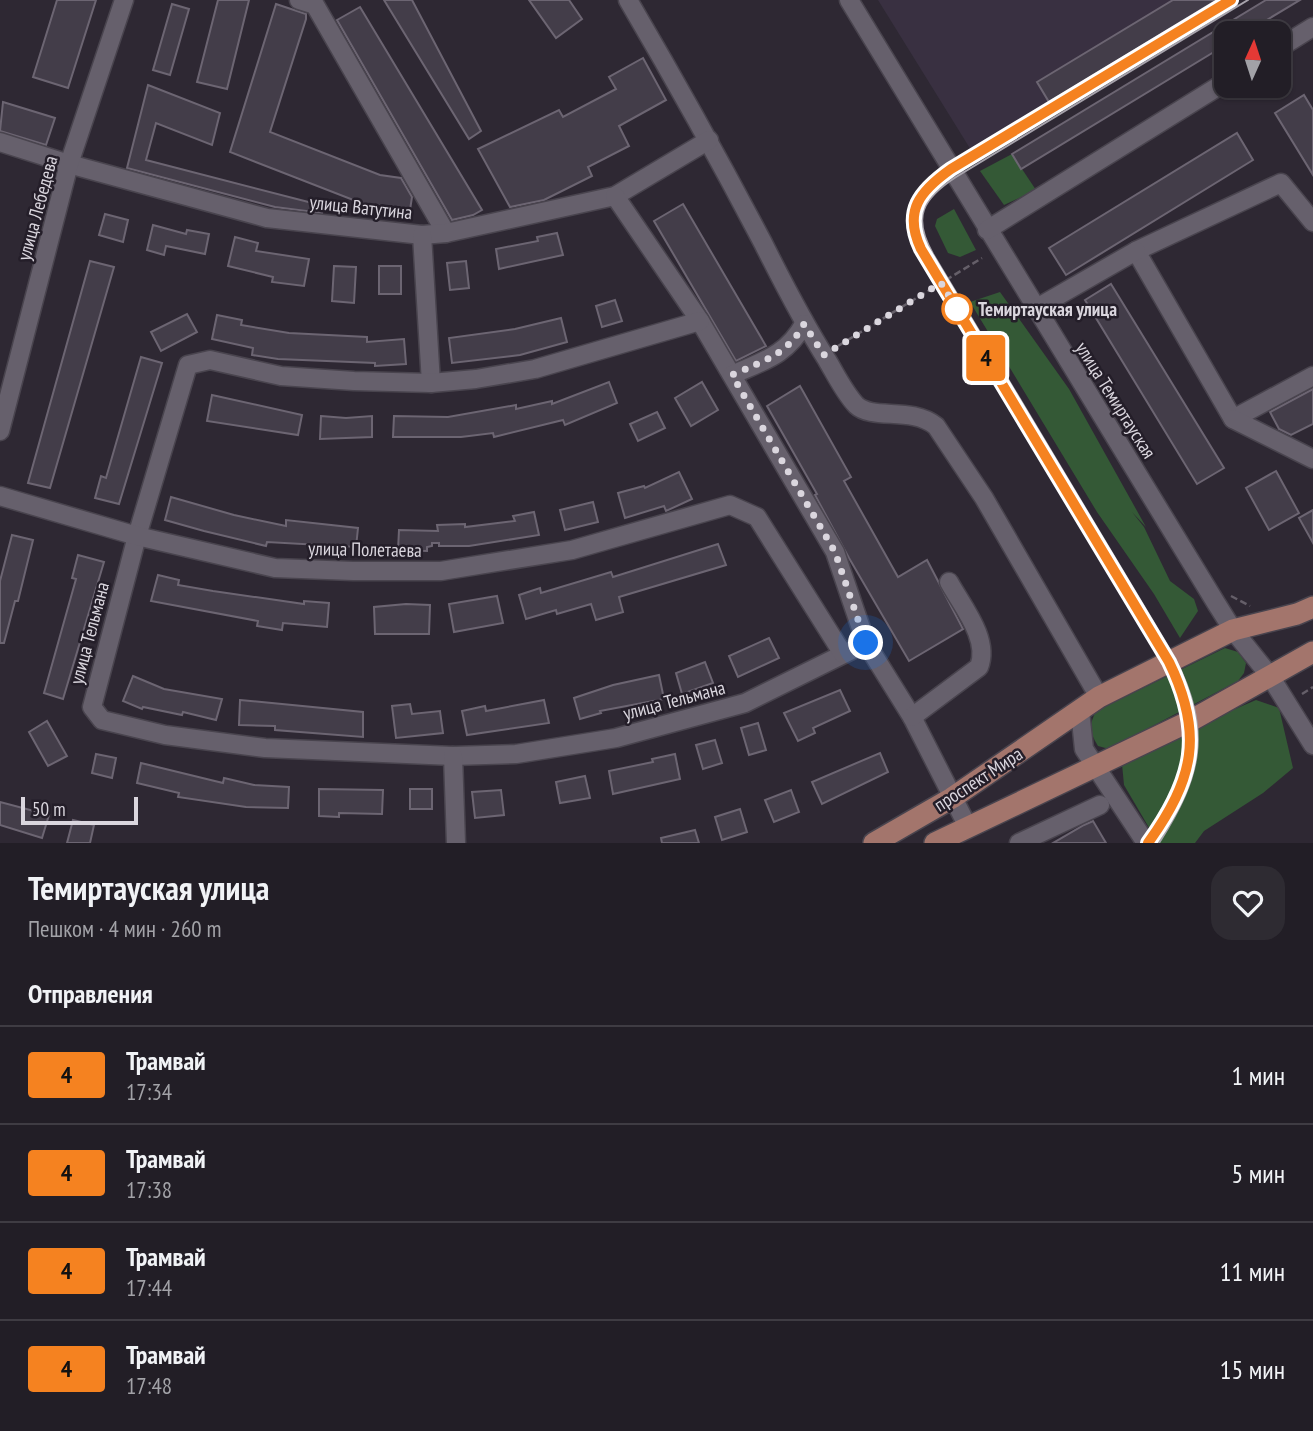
<!DOCTYPE html>
<html lang="ru">
<meta charset="utf-8">
<style>
:root{--surface:#221e26;--page:#2e2b32;--text:#f1f3f6;--muted:#a2a2a7;--line:#3f3c43}
body{margin:0;font-family:"PT Sans Narrow",sans-serif;background:var(--page);color:var(--text);height:100vh;display:flex;flex-direction:column;font-size:26px;white-space:nowrap}
*{box-sizing:border-box;margin:0}
p{font-size:23px;color:var(--muted)}
.icon{flex:none;width:38px;height:38px;fill:none;stroke:currentColor;stroke-width:2;stroke-linecap:round;stroke-linejoin:round}
.map{position:relative;height:843px;overflow:hidden}
.drawer{display:flex;flex-direction:column;background:var(--surface);flex:1}
.drawer>*{flex:none}
.badge{padding:0 14px;border-radius:5px;font-size:24px;line-height:46px}
.needle{width:46px;rotate:3deg}
.controls{position:absolute;left:1214px;top:21px;display:grid;gap:14px}
.controls a{display:grid;place-items:center;width:77px;height:77px;border-radius:14px;background:var(--surface);box-shadow:0 2px 5px #0004,0 0 0 2px var(--line);font-size:35px}
.scale{position:absolute;left:21px;bottom:18px;width:117px;box-sizing:border-box;padding-left:7px;border:4px solid #dad6de;border-top:0;font-size:19px;line-height:24px;white-space:nowrap;color:#dad6de;-webkit-text-stroke:5px #241e29;paint-order:stroke}
.you{position:absolute;width:35px;height:35px;margin:-18px;border:5px solid #fff;border-radius:50%;background:#1a73e8;box-shadow:0 0 0 10px #1a73e833}
.map>.badge{position:absolute;translate:-50% -50%;box-shadow:0 0 0 4px #fff}
h2{padding:0 28px;font-size:26px;line-height:63px}
.round{display:grid;place-items:center;flex:none;width:74px;height:74px;border-radius:21px;background:var(--page)}
.head{display:flex;align-items:center;justify-content:space-between;height:119px;padding:0 28px}
h1{font-size:33px;font-weight:800;line-height:52px}
ul{padding:0;list-style:none}
li{display:flex;align-items:center;gap:21px;height:98px;padding:0 28px;border-top:2px solid var(--line)}
li div{flex:1}
li b{display:block;font-size:26px}
li em{font-style:normal}
li .badge{min-width:77px;font-weight:700;text-align:center}
.map>svg:first-child{display:block}
</style>
<div class="map">
<svg width="1313" height="843" viewBox="0 0 1313 843">
<rect width="100%" height="100%" fill="#2e2833"/>
<path fill="#393041" d="M878,0h339l-246,150z"/>
<g fill="#345936">
<path d="M1012,154l24,36 -32,15 -24,-34z"/>
<path d="M954,209l22,41 -16,7 -12,-4 -13,-27 2,-7z"/>
<path d="M1000,292l69,97 77,138 -14,-15 12,15 26,54 24,18 4,12 -18,27 -26,-44 -57,-82 -127,-210z"/>
<path d="M1225,648l13,4 8,11 -2,10 -6,8 -129,68 -11,-3c-9,-14 -9,-21 -2,-35z"/>
<path d="M1256,700l23,8 14,60 -30,25 -59,38 -9,12h-37l-34,-58 -2,-21 76,-39z"/>
</g>
<g fill="#433d49" stroke="#6c6572" stroke-width="2">
<path d="M57,0h39l-28,88 -35,-11z"/>
<path d="M218,0h31l-22,89 -30,-7z"/>
<path d="M384,0h28l69,131 -12,8z"/>
<path d="M529,0h40l13,19 -26,19z"/>
<path d="M1173,0h44l-168,102 -12,-20z"/>
<path d="M1266,0h34l-55,33h-18v11l-206,125 -9,-15z"/>
<path d="M172,4l17,5 -19,66 -17,-5z"/>
<path d="M276,4l30,10v5l-36,113 110,43 21,3 11,19 -2,13 -49,-7 -131,-51z"/>
<path d="M360,7l122,203 -9,5 -21,5 -115,-200z"/>
<path d="M643,58l23,42 -47,26 10,20 -41,21 4,9 -48,24 -34,7 -32,-58 81,-39 4,7 53,-28 -7,-12z"/>
<path d="M148,85l72,28 -8,32 -56,-22 -10,37 178,46 -2,7 -47,-6 -148,-39z"/>
<path d="M1304,95l9,15v65l-38,-62z"/>
<path d="M3,102l52,16 -9,27 -46,-14z"/>
<path d="M1237,133l16,27 -187,115 -17,-27z"/>
<path d="M683,204l83,142 -30,15 -82,-140z"/>
<path d="M105,214l23,6 -5,22 -24,-7z"/>
<path d="M153,225l33,9 1,-4 22,4 -4,20 -39,-8 -2,9 -17,-5z"/>
<path d="M557,233l6,22 -64,14 -3,-20 42,-8 -1,-4z"/>
<path d="M235,237l23,6 -2,8 53,8 -5,27 -32,-4 1,-5 -45,-11z"/>
<path d="M90,261l24,6 -64,221 -22,-5z"/>
<path d="M466,261l3,27 -19,2 -3,-27z"/>
<path d="M334,266l22,1 -2,36 -22,-2z"/>
<rect x="379" y="266" width="22" height="28"/>
<path d="M1111,284l113,184 -27,16 -112,-184z"/>
<path d="M615,300l7,21 -20,6 -6,-21z"/>
<path d="M187,314l10,18 -36,19 -10,-19z"/>
<path d="M217,315l25,5 -1,5 48,8 78,4v5l37,-3 2,25 -31,2v-3l-97,-4 -26,-4 1,-7 -41,-9z"/>
<path d="M561,318l6,24 -47,13 -68,8 -3,-25 66,-9z"/>
<path d="M141,357l21,6 -43,141 -24,-6 6,-22 5,2z"/>
<path d="M609,382l8,21 -52,22 -2,-5 -69,17 -1,-4 -32,4h-68l1,-21 54,1 68,-12v4l36,-8v3z"/>
<path d="M702,382l16,28 -27,16 -16,-28z"/>
<path d="M800,386l51,91 -7,4 54,96 29,-17 36,69 -54,32 -60,-103 -34,-63 2,-1 -50,-88z"/>
<path d="M1313,389v35l-22,11 -12,-6 -9,-17z"/>
<path d="M212,395l90,20 -4,20 -91,-14z"/>
<path d="M657,412l8,16 -27,13 -8,-17z"/>
<path d="M321,416l25,2 26,-2v21l-52,2z"/>
<path d="M1276,471l23,42 -30,17 -23,-42z"/>
<path d="M679,472l13,27 -26,12 -2,-5 -39,12 -7,-25 26,-7 1,2z"/>
<path d="M171,497l63,18 52,11v-6l72,8 -2,19 -89,-5 -1,4 -62,-15 -39,-11z"/>
<path d="M593,502l5,20 -33,8 -5,-20z"/>
<path d="M1313,510v33l-14,-25z"/>
<path d="M534,512l5,23 -70,11h-30v-3h-7v3l-5,1v4l-29,-1 1,-20 39,1 -1,-6 28,-1v3l50,-6 -2,-5z"/>
<path d="M12,535l21,5 -15,61h-3l-11,42h-4v-62z"/>
<path d="M718,544l8,21 -107,32 4,15 -27,8 -5,-16 -34,10 -1,-4 -30,9 -7,-24 21,-7 1,5 70,-21 2,5z"/>
<path d="M78,555l26,7 -41,137 -19,-6 32,-114 -4,-1z"/>
<path d="M158,575l21,5 -1,5 35,6 91,13v-3l25,2 -2,24 -44,-4 -1,7 -25,-4 1,-5 -107,-20z"/>
<path d="M497,596l6,27 -49,9 -5,-28z"/>
<path d="M406,604l24,1 -1,29h-54l-1,-27z"/>
<path d="M769,638l10,20 -41,19 -9,-21z"/>
<path d="M705,662l8,21 -31,11 -6,-21z"/>
<path d="M659,675l5,24 -64,12 1,2 -21,6 -6,-21 39,-13z"/>
<path d="M133,676l31,13 58,10 -6,21 -33,-8 -1,3 -39,-8 -1,2 -19,-8z"/>
<path d="M840,690l10,21 -37,17 2,5 -17,8 -14,-28z"/>
<path d="M240,700l123,12v25l-88,-7v-4l-36,-1z"/>
<path d="M544,700l5,23 -82,12 -5,-24 23,-5 1,5z"/>
<path d="M410,704l2,10 28,-3 3,22 -47,5 -4,-32z"/>
<path d="M47,721l20,35 -19,10 -19,-34z"/>
<path d="M758,723l8,27 -17,5 -8,-27z"/>
<path d="M715,740l7,23 -19,6 -7,-24z"/>
<path d="M880,753l8,19 -66,32 -10,-22z"/>
<path d="M96,754l20,4 -4,20 -20,-5z"/>
<path d="M675,754l5,25 -67,15 -4,-23 44,-9 -1,-3z"/>
<path d="M141,763l82,20 1,-5 30,7 35,2 -1,21 -42,-1 -68,-10 1,-4 -42,-10z"/>
<path d="M585,776l5,22 -30,5 -4,-21z"/>
<path d="M319,789l64,1 -1,24 -43,-1v4l-20,-1z"/>
<rect x="410" y="789" width="22" height="20"/>
<path d="M501,790l3,25 -29,3 -3,-26z"/>
<path d="M791,790l8,22 -25,10 -9,-22z"/>
<path d="M0,802l49,13 -7,23 -42,-13z"/>
<path d="M740,809l7,23 -25,8 -7,-23z"/>
<path d="M73,820l21,5 -4,18h-23z"/>
<path d="M1093,821l13,22h-53l31,-18z"/>
<path d="M695,830l4,13h-37l-1,-5z"/>
</g>
<g fill="none" stroke-linecap="round" stroke-linejoin="round">
<defs>
<g id="minor">
<path d="M299,0l16,5 131,228"/>
<path d="M628,0c47,80 92,161 135,243 20,40 40,79 64,117 9,15 17,32 29,45 17,16 55,1 80,21l48,72 115,199"/>
<path d="M849,0l367,603 17,27 37,46 43,69"/>
<path d="M1279,48l34,-21"/>
<path d="M0,142l69,22 198,54 155,17 24,-2 169,-37 94,-56"/>
<path d="M615,196l85,125 135,231 31,91 46,74 56,110"/>
<path d="M1313,222l-32,-39 -145,68 97,168 80,-43"/>
<path d="M987,230l240,-149"/>
<path d="M422,235l9,148"/>
<path d="M1035,309l101,-58"/>
<path d="M700,321l-165,48 -59,10 -45,4 -77,-2 -73,-5 -71,-16 -22,5 -51,171 -45,171 10,13 63,15 100,13 188,8 63,-2 100,-16 129,-35 121,-60"/>
<path d="M732,375c31,-14 55,-20 72,-51"/>
<path d="M1233,419l80,40"/>
<path d="M0,431l69,-267 55,-164"/>
<path d="M0,496l137,40 138,32 78,3h88l131,-21 158,-45 27,12 86,137"/>
<path d="M1080,711l4,38 62,94"/>
<path d="M912,717l67,-50c11,-28 -17,-61 -30,-85"/>
<path d="M453,756l3,87"/>
<path d="M1019,843l81,-38"/>
</g>
<g id="major">
<path d="M874,843l78,-45 147,-101 134,-67 64,-16 16,-7"/>
<path d="M935,843l255,-122 123,-69"/>
</g>
</defs>
<use href="#minor" stroke="#49444e" stroke-width="21"/>
<use href="#major" stroke="#49444e" stroke-width="24"/>
<g stroke="#655f69" stroke-width="2.5" stroke-dasharray="7 3.5" stroke-linecap="butt">
<path d="M838,346l144,-88"/>
<path d="M1231,596l19,10"/>
<path d="M1302,694l11,-7"/>
</g>
<use href="#minor" stroke="#66606c" stroke-width="18"/>
<use href="#major" stroke="#a3756c" stroke-width="21"/>
<path stroke="#a7a3ac" stroke-width="2" d="M1159,843c43,-68 53,-111 16,-185l-242,-404c-21,-37 -11,-55 23,-77l292,-177"/>
</g>
<g fill="none" stroke-linecap="round" stroke-linejoin="round">
<defs>
<path id="line" d="M1148,843c46,-64 56,-109 21,-181l-248,-413c-18,-38 -1,-58 30,-80l280,-169"/>
</defs>
<use href="#line" stroke="#fff" stroke-width="16"/>
<use href="#line" stroke="#f58220" stroke-width="10"/>
<path stroke="#dad6de" stroke-width="7" stroke-dasharray="0 12.6" d="M866,643l-31,-91 -103,-177c31,-14 55,-20 72,-51l20,31 117,-72 16,26"/>
</g>
<circle fill="#fff" stroke="#f58220" stroke-width="3.5" cx="957" cy="309" r="14"/>
<g text-anchor="middle" dominant-baseline="central" stroke-width="5" stroke-linejoin="round" paint-order="stroke">
<g font-size="19" fill="#dad6de" stroke="#241e29">
<text transform="translate(361 207) rotate(6)">улица Ватутина</text>
<text transform="translate(37 208) rotate(-75)">улица Лебедева</text>
<text transform="translate(1116 400) rotate(58)">улица Темиртауская</text>
<text transform="translate(365 549) rotate(1)">улица Полетаева</text>
<text transform="translate(89 633) rotate(-75)">улица Тельмана</text>
<text transform="translate(674 700) rotate(-15)">улица Тельмана</text>
<text transform="translate(978 779) rotate(-33)">проспект Мира</text>
</g>
<g font-size="19" font-weight="bold" fill="#dad6de" stroke="#241e29" text-anchor="start">
<text x="978" y="309">Темиртауская улица</text>
</g>
</g>
</svg>
<div class="controls">
<a><svg class="needle" viewBox="-14 -14 28 28"><path d="M0-13l5 13h-10z" fill="#e53935"/><path d="M0 13l5-13h-10z" fill="#a2a2a7"/></svg></a>
</div>
<div class="scale">50 m</div>
<div class="you" style="left:866px;top:643px"></div>
<b class="badge" style="left:986px;top:358px;background:#f58220;color:#111">4</b>
</div>
<section class="drawer">
<div class="head"><div><h1>Темиртауская улица</h1><p>Пешком · 4 мин · 260 m</p></div><a class="round"><svg class="icon" aria-label="heart" viewBox="0 0 24 24"><path d="M12 20l-8-8c-3-5 5-10 8-4 3-6 11-1 8 4z"/></svg></a></div>
<h2>Отправления</h2>
<ul>
<li><span class="badge" style="background:#f58220;color:#111">4</span><div><b>Трамвай</b><p>17:34</p></div><em>1 мин</em></li>
<li><span class="badge" style="background:#f58220;color:#111">4</span><div><b>Трамвай</b><p>17:38</p></div><em>5 мин</em></li>
<li><span class="badge" style="background:#f58220;color:#111">4</span><div><b>Трамвай</b><p>17:44</p></div><em>11 мин</em></li>
<li><span class="badge" style="background:#f58220;color:#111">4</span><div><b>Трамвай</b><p>17:48</p></div><em>15 мин</em></li>
</ul>
</section>
